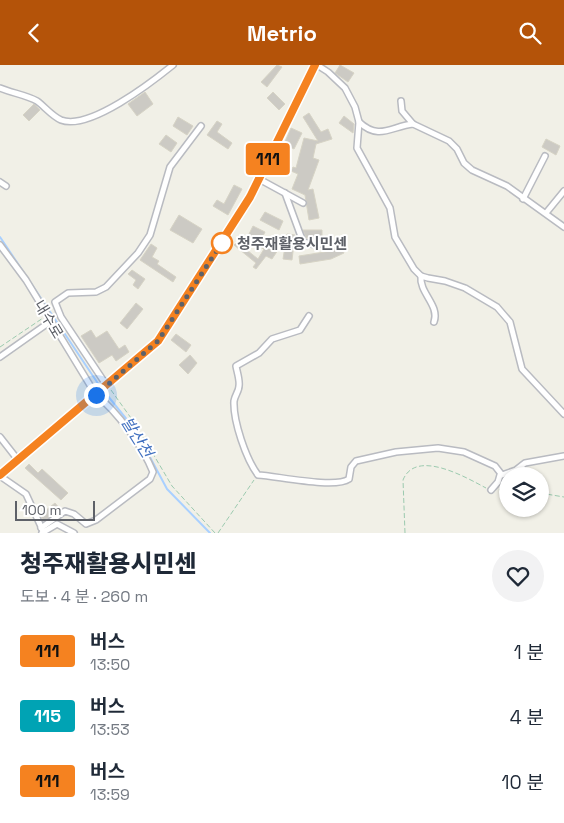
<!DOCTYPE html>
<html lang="ko">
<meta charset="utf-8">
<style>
:root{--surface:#fff;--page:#f2f2f3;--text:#1f2937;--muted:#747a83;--accent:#b45309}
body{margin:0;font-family:"Space Grotesk","Noto Sans KR",sans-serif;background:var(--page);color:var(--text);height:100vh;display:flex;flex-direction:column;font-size:19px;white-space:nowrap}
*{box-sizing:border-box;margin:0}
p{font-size:16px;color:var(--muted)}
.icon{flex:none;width:28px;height:28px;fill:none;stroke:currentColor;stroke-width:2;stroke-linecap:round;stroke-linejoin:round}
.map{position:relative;height:468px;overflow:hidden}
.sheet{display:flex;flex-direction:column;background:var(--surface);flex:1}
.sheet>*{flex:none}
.badge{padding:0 10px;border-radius:4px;font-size:18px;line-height:32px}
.buttons{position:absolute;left:499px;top:402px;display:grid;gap:10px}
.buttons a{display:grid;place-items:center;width:50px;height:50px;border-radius:50%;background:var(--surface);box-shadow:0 1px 4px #0004;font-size:25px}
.scale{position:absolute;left:15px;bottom:12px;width:80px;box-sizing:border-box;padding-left:5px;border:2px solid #5e6168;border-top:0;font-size:14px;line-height:18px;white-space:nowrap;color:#5e6168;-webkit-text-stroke:4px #fff;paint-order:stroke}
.you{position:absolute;width:25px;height:25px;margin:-12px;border:4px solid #fff;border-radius:50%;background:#1a73e8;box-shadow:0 0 0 8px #1a73e833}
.map>.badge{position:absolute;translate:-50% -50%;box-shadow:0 0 0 2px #fff}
.round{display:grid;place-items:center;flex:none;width:52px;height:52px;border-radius:26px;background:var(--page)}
.summary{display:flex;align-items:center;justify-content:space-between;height:85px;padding:0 20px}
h1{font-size:24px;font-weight:800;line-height:38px}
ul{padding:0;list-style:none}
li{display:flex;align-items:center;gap:15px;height:65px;padding:0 20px}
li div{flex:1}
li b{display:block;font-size:19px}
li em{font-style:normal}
li .badge{min-width:55px;font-weight:700;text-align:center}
header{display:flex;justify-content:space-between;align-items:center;height:65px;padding:0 20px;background:var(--accent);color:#fff;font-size:22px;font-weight:800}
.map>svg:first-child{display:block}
</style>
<header><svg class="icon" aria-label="back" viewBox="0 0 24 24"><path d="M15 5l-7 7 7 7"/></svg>Metrio<svg class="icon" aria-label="search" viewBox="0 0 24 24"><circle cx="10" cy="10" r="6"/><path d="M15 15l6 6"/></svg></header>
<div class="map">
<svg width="564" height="468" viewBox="0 0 564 468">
<rect width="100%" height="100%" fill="#f1f0e7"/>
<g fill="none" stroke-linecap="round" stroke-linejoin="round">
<path stroke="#a9d0ff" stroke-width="2" d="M0,172l99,148 37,46 31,58 43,44"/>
</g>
<g fill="#cccac4" stroke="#d6d3c5">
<path d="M277,0l5,2 -15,20 -6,-5z"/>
<path d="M340,0l14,8 -6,9 -13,-9z"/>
<path d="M145,27l8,12 -16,12 -9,-12z"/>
<path d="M273,27l12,12 -6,6 -12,-12z"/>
<path d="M34,39l6,6 -11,11 -6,-6z"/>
<path d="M309,48l12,19 7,-3 4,10 -16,5 -3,14 6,2 -11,30 5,-1 6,29 -10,2 -4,-25 -13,-6 6,-15 -7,-3 2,-4 3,1 8,-30 14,3 -15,-24z"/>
<path d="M344,51l10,8 -1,9 -14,-10z"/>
<path d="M178,52l15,9 -6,9 -14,-9z"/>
<path d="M217,56l5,3 -5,8 15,11 -4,6 -21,-14z"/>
<path d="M291,63l11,5 -8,16 -10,-5z"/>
<path d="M166,70l11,8 -6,9 -12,-8z"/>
<path d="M546,74l14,7 -4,9 -14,-8z"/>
<path d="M234,120l8,4 -14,26 -15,-9 4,-6 7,4z"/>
<path d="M265,147l18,9 -4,9 -19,-10z"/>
<path d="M179,150l23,14 -9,14 -23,-13z"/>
<path d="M253,161l12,6 -4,8 17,10 -6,9 -6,-3 -10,13 -3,-2 3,-4 -22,-18 3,-3 21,17 6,-10 -18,-9z"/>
<path d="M303,165h19v9l-16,-1z"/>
<path d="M287,169l8,1 -3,25 -9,-1z"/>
<path d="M151,179l6,4 -5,9 7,4 -2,3 19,13 -3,5 -33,-22z"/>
<path d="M340,181l4,7 -13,6 -31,5 -1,-8 32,-5z"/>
<path d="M132,205l13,9 -7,10 -5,-4 3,-5 -8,-6z"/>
<path d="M136,238l7,6 -16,20 -7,-6z"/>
<path d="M91,265l5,8 11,-7 12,18 6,-4 4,7 -13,9 -4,-6 -13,8 -18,-27z"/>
<path d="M176,269l15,11 -5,7 -15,-12z"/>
<path d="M190,290l7,8 -9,11 -9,-9z"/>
<path d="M29,399l9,9 4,-4 26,24 -7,7 -36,-32z"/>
<path d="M55,438l5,6 -16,12 -4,-6z"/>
</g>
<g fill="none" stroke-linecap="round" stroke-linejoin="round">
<defs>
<g id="minor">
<path d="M317,0l11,7 17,16 10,19 4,15 -2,26 33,60 5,29 19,32 7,7 7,2 17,3 20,7 32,19 13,15 12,47 42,45"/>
<path d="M0,23c12,5 26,7 37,13 8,6 15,15 24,19 28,11 91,-38 112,-55"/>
<path d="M401,36l1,10 11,13 36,17 8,8 7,14 8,7 35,16 57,41"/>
<path d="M359,57c20,19 33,4 54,2"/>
<path d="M259,114l44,24"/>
<path d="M0,117l6,4"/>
<path d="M285,128l18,49 13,3 11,-3"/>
<path d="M523,134l22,-43"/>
<path d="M546,148l18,-22"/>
<path d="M0,180l26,35 70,115c21,16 47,52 57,77l-3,7 -54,41 -10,4 -12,-10 -9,-3 -24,17"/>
<path d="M421,211c-2,17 19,29 13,46"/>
<path d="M309,251l-9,14 -28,9 -13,14 -23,13c1,6 4,14 3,20 0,5 -4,9 -5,15 -1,20 12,58 24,74 19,1 77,14 91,4l2,-12 5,-6 40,-9 42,-4 26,4 31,14 7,9 14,-5 9,-7 39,-7"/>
<path d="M0,292l51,-36"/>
<path d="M107,321l-46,-69 -6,-15 13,-9 28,-1 10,-5 32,-34 12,-18 20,-68 31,-41"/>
<path d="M0,372l18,23"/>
<path d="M0,410l158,-134 93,-144 64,-132"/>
<path d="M0,411l26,18 18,39"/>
<path d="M491,425l7,-8 2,-7"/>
<path d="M42,468l15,-9 17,9"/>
</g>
</defs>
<use href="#minor" stroke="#b9bbc1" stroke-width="8"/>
<g stroke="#9ccaaf" stroke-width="1" stroke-dasharray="5 2.5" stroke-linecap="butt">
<path d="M0,282l43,-29"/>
<path d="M111,325l25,35 36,61 43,47"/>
<path d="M499,425l9,-6"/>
<path d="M540,428l24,4"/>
<path d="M218,468l36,-53"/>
<path d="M405,468l-2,-53c13,-32 64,-2 83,8"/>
</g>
<use href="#minor" stroke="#fff" stroke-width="5"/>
</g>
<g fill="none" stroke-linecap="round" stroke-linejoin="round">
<defs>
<path id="line" d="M0,410l158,-134 92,-144 65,-132"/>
</defs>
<use href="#line" stroke="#fff" stroke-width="11"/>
<use href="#line" stroke="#f58220" stroke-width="8"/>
<path stroke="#5e6168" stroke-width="5" stroke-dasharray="0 9" d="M96,330l62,-54 67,-103 -3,5"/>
</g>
<circle fill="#fff" stroke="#f58220" stroke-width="2.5" cx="222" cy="178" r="10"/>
<g text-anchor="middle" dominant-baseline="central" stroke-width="4" stroke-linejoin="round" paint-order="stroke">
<g font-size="15" font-weight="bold" fill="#5e6168" stroke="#fff" text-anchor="start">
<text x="237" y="178">청주재활용시민센</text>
</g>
<g font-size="15" fill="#5e6168" stroke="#fff">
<text transform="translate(49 254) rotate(59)">내수로</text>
</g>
<g font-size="16" font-style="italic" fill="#4271c0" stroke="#fff">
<text transform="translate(137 372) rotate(58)">발산천</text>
</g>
</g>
</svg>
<div class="buttons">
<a><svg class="icon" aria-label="layers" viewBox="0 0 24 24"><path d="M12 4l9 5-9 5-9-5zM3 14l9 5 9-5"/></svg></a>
</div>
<div class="scale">100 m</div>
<div class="you" style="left:96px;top:330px"></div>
<b class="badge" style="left:268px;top:94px;background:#f58220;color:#111">111</b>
</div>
<section class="sheet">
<div class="summary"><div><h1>청주재활용시민센</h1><p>도보 · 4 분 · 260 m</p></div><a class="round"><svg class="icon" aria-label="heart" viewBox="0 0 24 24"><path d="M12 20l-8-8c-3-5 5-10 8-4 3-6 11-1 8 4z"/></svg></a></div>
<ul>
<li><span class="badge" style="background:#f58220;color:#111">111</span><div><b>버스</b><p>13:50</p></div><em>1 분</em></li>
<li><span class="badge" style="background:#00a3b4;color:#fff">115</span><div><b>버스</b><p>13:53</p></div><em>4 분</em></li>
<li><span class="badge" style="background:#f58220;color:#111">111</span><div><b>버스</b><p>13:59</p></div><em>10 분</em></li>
</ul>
</section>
